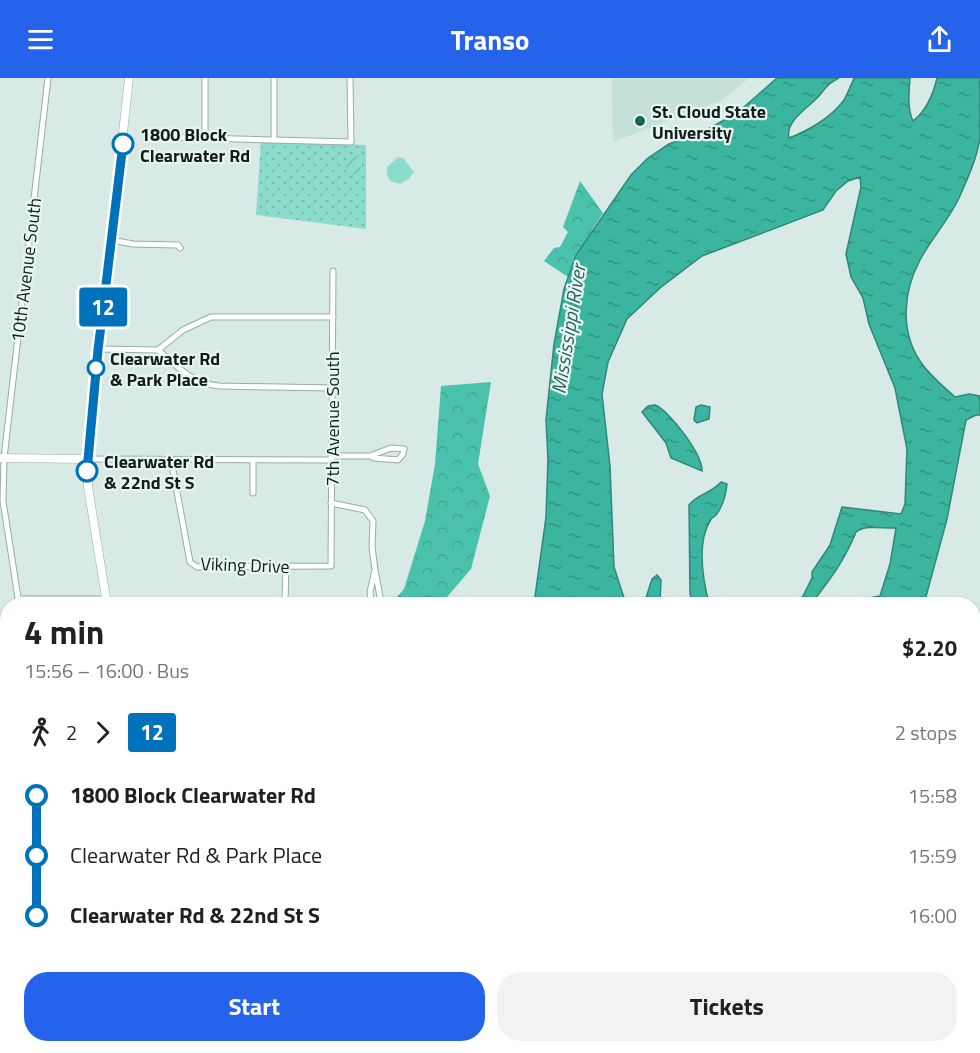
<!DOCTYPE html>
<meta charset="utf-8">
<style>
:root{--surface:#fff;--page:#f2f2f2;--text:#202124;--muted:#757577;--accent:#2563eb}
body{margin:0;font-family:"Titillium Web",sans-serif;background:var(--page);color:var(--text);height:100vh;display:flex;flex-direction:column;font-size:22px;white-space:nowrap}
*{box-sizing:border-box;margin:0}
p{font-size:20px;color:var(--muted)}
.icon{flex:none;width:33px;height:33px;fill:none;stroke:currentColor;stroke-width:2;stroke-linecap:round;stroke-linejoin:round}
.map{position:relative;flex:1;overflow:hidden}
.sheet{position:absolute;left:0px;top:519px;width:981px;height:456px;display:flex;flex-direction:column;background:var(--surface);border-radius:24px 24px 0 0;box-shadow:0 2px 4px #0004}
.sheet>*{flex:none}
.badge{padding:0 12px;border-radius:4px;font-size:21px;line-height:39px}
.map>.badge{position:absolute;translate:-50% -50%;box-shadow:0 0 0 3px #fff}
.legs{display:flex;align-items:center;gap:9px;height:66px;padding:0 24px;font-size:20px}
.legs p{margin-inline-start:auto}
.overview{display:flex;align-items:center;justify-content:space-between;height:102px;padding:0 24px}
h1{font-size:33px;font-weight:700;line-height:45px}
.cta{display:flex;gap:12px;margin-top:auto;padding:12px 24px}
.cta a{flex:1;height:69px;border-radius:24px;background:var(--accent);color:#fff;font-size:24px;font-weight:700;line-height:69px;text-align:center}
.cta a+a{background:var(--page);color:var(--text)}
ul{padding:0 24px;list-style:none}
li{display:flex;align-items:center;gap:21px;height:60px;font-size:22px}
li i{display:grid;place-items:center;width:9px;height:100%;margin:0 8px;background:currentColor}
li i::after{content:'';width:15px;height:15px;margin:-8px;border:4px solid;border-radius:50%;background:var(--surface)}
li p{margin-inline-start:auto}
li:first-child i{background:linear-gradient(#0000 50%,currentColor 0)}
li:last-child i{background:linear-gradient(currentColor 50%,#0000 0)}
header{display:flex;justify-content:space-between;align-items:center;height:78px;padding:0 24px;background:var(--accent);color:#fff;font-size:27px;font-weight:700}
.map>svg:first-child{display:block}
</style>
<header><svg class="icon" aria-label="menu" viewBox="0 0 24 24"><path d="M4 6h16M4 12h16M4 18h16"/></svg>Transo<svg class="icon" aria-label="share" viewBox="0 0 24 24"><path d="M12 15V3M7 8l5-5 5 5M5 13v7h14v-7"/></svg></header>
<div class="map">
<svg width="980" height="975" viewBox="0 0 980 975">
<defs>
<pattern id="forest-crowns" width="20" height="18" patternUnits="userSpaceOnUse" patternTransform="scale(1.5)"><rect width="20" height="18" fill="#4ac1ac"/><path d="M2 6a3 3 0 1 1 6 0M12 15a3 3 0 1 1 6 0" fill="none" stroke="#40a593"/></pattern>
<pattern id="park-dots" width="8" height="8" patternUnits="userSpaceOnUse" patternTransform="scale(1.5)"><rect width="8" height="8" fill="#8bdccb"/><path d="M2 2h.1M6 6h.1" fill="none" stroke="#77bcae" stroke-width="1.8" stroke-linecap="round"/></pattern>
<pattern id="garden-furrows" width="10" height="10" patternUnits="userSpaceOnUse" patternTransform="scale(1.5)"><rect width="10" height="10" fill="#8bdccb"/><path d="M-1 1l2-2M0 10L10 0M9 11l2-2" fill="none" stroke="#77bcae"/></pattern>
<pattern id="water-ripples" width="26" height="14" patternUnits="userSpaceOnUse" patternTransform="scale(1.5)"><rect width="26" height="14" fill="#3bb5a0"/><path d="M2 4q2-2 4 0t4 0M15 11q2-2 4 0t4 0" fill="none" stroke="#319282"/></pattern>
</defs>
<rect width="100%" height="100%" fill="#d8eae5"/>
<path fill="#c4e0d9" d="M612,0h137l-27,22 -109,42z"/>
<g fill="url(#forest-crowns)">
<path d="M580,103l23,32 -27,42 -8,22 -24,-16 10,-13 6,-1 8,-15 -5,-5z"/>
<path d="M491,304l-13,82 12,32 -19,73 -30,35h-50l13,-15 21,-68 10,-57 6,-78z"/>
<path d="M467,968h49v7h-43z"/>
</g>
<path fill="url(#park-dots)" d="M261,63l105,4v84l-110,-14z"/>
<path fill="url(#garden-furrows)" d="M361,77l-1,20h-14v-19z"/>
<path fill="#8bdccb" d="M398,79l5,1 11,14 -5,7 -9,5 -10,-3 -3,-7v-7z"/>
<g fill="url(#water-ripples)" stroke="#308778" stroke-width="1.5">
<path d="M777,0h62c-11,5 -13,10 -21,19 -10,11 -33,24 -29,41 19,-7 43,-21 55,-38 4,-7 7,-15 10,-22h56c-1,13 -3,31 3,43 14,-11 20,-26 24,-43h43c0,19 0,40 0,60 -3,20 -13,42 -21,60 -11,23 -28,41 -39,62 -17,32 -20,71 0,101 9,14 23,25 35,36l14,-3 11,2v19h-4l-10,5 -19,99 -23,85h-63l3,-5 16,-3 10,-32 6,-36c-12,1 -30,-4 -40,4 -11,28 -27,49 -45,72h-12l13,-26v-6l18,-27 12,-38 59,7 4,-10 2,-55 -12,-61 -26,-64 -6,-26 -12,-21 -5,-23 15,-67 -1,-10 -12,4 -12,10 -13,19 -121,46 -42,32 -33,31 -19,43 -6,32 8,72 4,101 12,37h-92l12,-87 2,-57 -2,-40 8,-76 10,-55 12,-34 55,-80 17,-17 21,-14 39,-15 29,-16z"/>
<path d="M655,327c14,5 48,50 47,66l-31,-13 -5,-15 -24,-31 6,-6z"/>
<path d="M701,327l9,2 -1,12 -12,4 -3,-3 2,-13z"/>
<path d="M721,404l6,2c-1,10 -4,22 -11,31 -4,4 -3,1 -6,6 -14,23 -7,59 -1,83h-15l-4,-10 -1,-89c8,-11 23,-12 32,-23z"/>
<path d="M657,497l4,5 -1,24h-16l8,-25z"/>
<path d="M974,676l6,2v48l-6,3z"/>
<path d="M974,929l4,46h-44l1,-7h39z"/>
<path d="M569,968h206l-2,7h-200z"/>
</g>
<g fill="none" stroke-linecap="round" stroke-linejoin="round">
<defs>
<g id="street">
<path d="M274,0v62"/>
<path d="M161,59l190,5 -1,-64"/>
<path d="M205,61v-61"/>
<path d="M111,162l22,4 45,1 2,3"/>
<path d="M97,271l61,1"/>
<path d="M158,272l25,-20 28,-13h122"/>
<path d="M158,272c21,18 33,33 61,36l112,2"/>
<path d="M331,378h39l4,2 24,2 5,-6 1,-5 -13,-1 -21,8"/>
<path d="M87,381l244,1"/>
<path d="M171,382l19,102 7,5 134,-1 2,-295"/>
<path d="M253,382v33"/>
<path d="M331,425l34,7 8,11 -1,26 3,23 -5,22 1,9 10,1 -6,-32"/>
<path d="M18,521h88"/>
<path d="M285,523l1,-34"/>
<path d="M19,526l-16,-103 1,-43 44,-380"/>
<path d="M411,968l7,7"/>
<path d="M272,975l1,-7"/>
</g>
<g id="secondary">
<path d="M0,380l87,1"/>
<path d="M107,526l-19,-117 -1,-28 42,-381"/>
<path d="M185,968l1,7"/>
</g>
<g id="primary">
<path d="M0,860l8,41"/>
<path d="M0,916l8,41"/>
<path d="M9,968l2,7"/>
<path d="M20,968l1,7"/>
</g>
</defs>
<use href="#street" stroke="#9aaca7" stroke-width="7"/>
<use href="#secondary" stroke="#9aaca7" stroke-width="9"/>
<use href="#primary" stroke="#9aaca7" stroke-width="10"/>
<use href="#street" stroke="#fff" stroke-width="5"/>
<use href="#secondary" stroke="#fff" stroke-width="8"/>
<use href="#primary" stroke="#fff" stroke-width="9"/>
</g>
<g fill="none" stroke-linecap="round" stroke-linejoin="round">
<defs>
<path id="line-1" d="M87,393l11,-121 25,-206"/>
</defs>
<use href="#line-1" stroke="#fff" stroke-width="14"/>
<use href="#line-1" stroke="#0072bc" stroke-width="9"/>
</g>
<circle fill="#1b6357" stroke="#e5f7f3" stroke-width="2" cx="640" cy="43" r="6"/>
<g fill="#fff" stroke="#0072bc" stroke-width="3">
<circle cx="123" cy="66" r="10"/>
<circle cx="96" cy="290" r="8"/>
<circle cx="87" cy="393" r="10"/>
</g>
<g text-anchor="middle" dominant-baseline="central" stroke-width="4.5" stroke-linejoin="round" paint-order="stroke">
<g font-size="18" font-weight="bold" fill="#161c1b" stroke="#e5f7f3" text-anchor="start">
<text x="652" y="33">St. Cloud State<tspan x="652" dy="21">University</tspan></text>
</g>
<g font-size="18" font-weight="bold" fill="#161c1b" stroke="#e5f7f3" text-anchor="start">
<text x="140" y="56">1800 Block<tspan x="140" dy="21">Clearwater Rd</tspan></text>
<text x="110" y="280">Clearwater Rd<tspan x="110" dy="21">&amp; Park Place</tspan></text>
<text x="104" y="383">Clearwater Rd<tspan x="104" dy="21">&amp; 22nd St S</tspan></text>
</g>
<g font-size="18" fill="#161c1b" stroke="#e5f7f3">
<text transform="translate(26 192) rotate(-83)">10th Avenue South</text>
<text transform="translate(332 341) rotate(-90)">7th Avenue South</text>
<text transform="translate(245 487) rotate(2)">Viking Drive</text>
</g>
<g font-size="20" font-style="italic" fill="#2d5f55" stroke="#e5f7f3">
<text transform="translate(568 251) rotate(-81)">Mississippi River</text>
</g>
</g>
</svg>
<b class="badge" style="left:103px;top:229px;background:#0072bc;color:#fff">12</b>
<section class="sheet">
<div class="overview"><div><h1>4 min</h1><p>15:56 – 16:00 · Bus</p></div><b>$2.20</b></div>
<div class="legs"><svg class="icon" aria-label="walk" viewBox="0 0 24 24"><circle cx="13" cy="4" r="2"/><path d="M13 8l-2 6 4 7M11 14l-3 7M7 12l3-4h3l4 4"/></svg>2<svg class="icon" aria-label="forward" viewBox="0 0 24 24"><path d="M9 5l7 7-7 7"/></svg><b class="badge" style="background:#0072bc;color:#fff">12</b><p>2 stops</p></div>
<ul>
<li><i style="color:#0072bc"></i><b>1800 Block Clearwater Rd</b><p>15:58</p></li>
<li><i style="color:#0072bc"></i><span>Clearwater Rd &amp; Park Place</span><p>15:59</p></li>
<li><i style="color:#0072bc"></i><b>Clearwater Rd &amp; 22nd St S</b><p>16:00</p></li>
</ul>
<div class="cta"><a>Start</a><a>Tickets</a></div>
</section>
</div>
